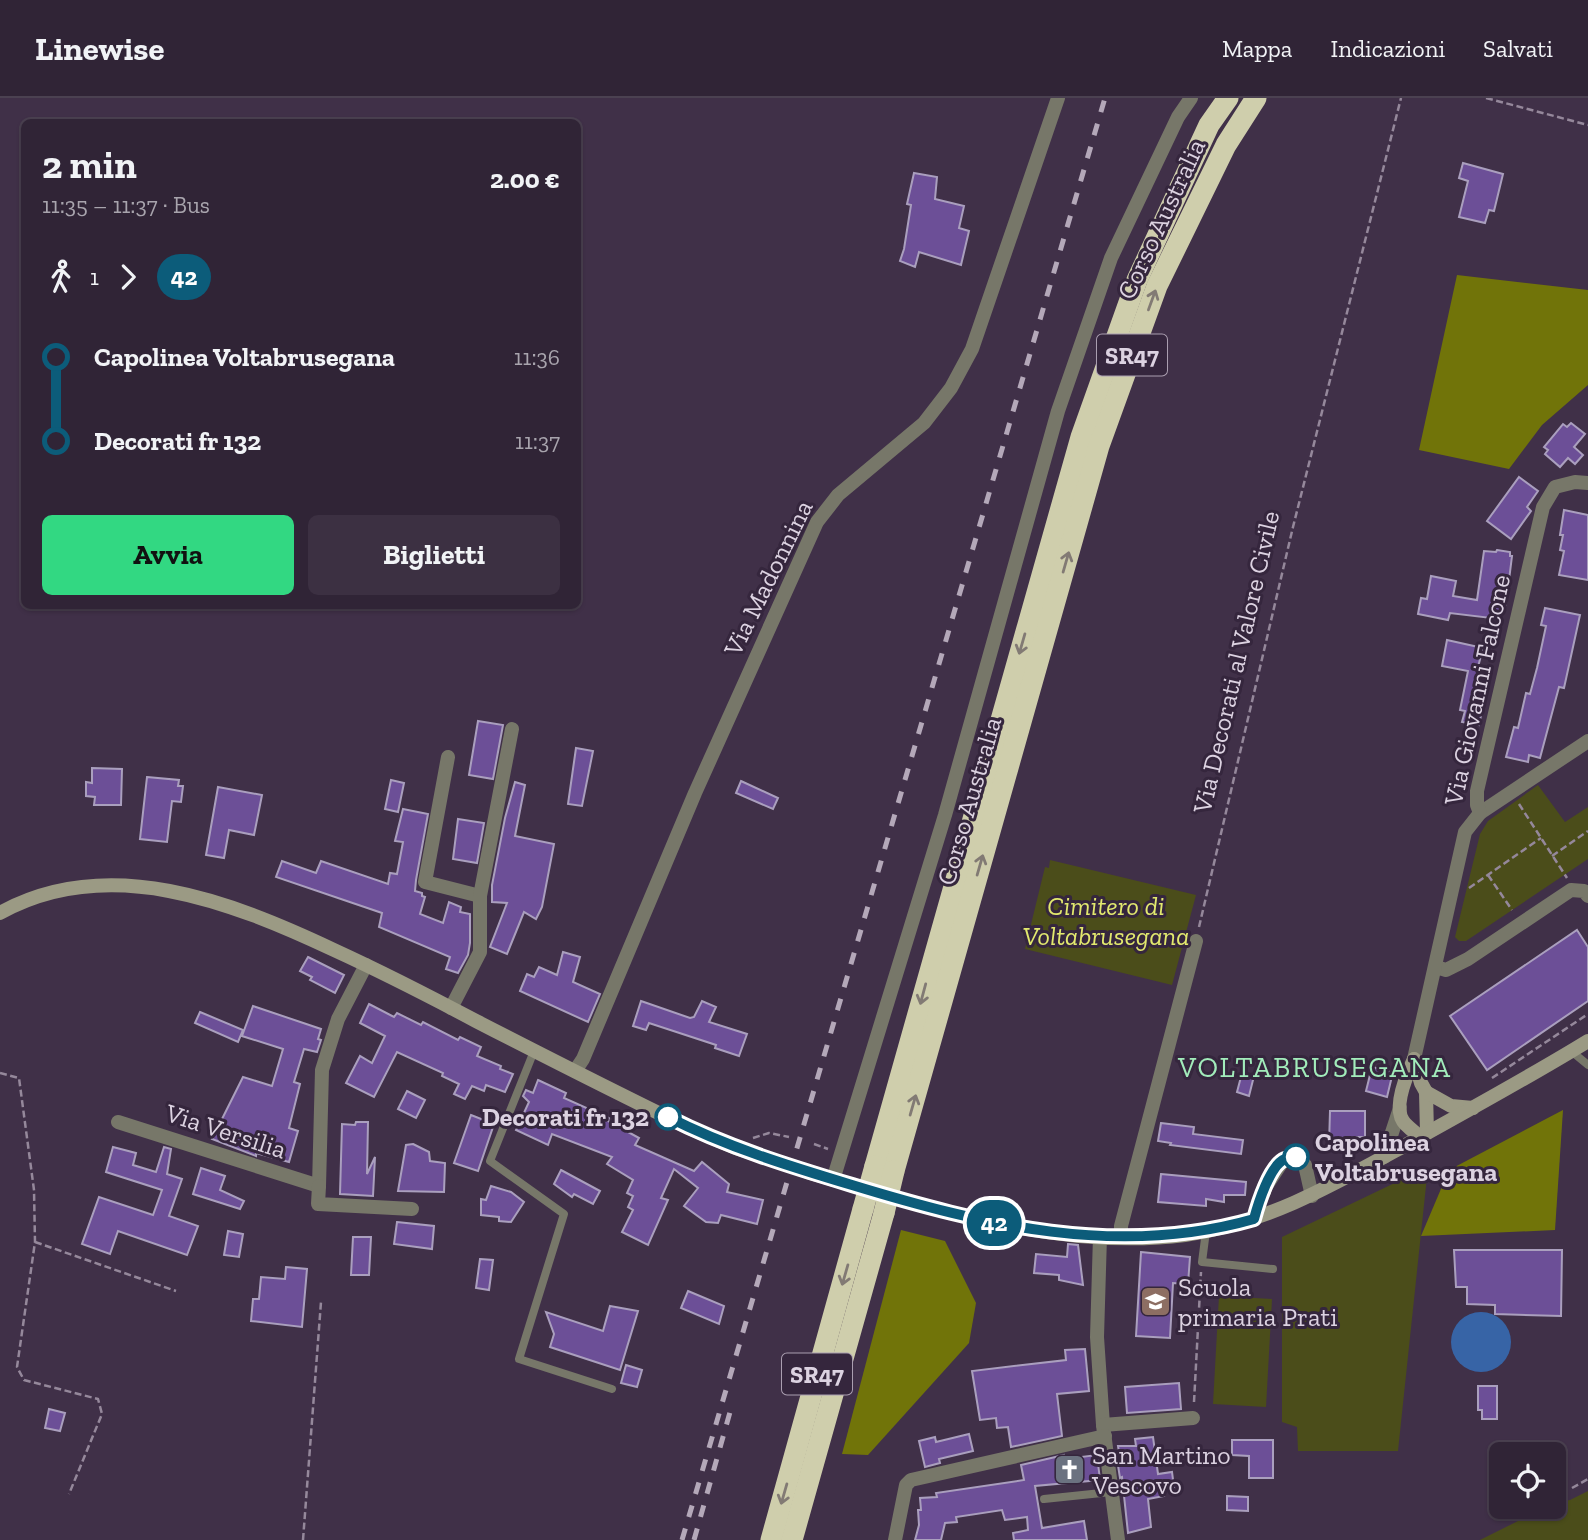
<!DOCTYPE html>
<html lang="it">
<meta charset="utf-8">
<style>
:root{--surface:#302436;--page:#3c3042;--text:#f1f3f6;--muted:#a8a4ad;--line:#4b4151;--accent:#32d882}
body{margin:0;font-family:"Zilla Slab",serif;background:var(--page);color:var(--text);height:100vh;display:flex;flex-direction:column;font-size:26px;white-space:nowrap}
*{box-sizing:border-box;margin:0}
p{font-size:23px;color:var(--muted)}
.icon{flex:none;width:38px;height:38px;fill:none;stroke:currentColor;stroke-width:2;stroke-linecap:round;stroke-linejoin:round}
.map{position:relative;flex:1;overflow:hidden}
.drawer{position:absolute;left:21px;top:21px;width:560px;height:490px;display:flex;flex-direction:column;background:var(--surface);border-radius:10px;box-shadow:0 2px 5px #0004,0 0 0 2px var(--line)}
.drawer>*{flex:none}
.badge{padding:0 14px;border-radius:23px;font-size:24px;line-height:46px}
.controls{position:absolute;left:1489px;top:1344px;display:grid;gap:14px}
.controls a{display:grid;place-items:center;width:77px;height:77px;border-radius:10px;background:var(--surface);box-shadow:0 2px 5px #0004,0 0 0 2px var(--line);font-size:35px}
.map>.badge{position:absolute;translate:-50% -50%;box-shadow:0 0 0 4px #fff}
.legs{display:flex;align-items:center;gap:10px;height:77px;padding:0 21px;font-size:23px}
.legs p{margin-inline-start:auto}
.overview{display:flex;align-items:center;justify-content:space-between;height:119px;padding:0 21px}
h1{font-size:38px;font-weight:700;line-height:52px}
.primary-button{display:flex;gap:14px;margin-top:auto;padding:14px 21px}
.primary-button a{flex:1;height:80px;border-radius:10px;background:var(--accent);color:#111;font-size:28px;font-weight:700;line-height:80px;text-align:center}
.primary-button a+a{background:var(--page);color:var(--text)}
ul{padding:0 21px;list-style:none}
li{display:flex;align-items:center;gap:24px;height:84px;font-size:26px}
li i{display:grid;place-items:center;width:10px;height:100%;margin:0 9px;background:currentColor}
li i::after{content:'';width:18px;height:18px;margin:-9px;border:5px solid;border-radius:50%;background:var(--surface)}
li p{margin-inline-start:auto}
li:first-child i{background:linear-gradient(#0000 50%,currentColor 0)}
li:last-child i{background:linear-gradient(currentColor 50%,#0000 0)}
header{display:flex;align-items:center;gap:42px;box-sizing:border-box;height:98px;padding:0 35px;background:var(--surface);border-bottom:2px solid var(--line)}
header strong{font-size:33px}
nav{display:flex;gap:38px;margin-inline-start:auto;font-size:24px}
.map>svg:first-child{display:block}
</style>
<header>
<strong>Linewise</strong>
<nav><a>Mappa</a><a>Indicazioni</a><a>Salvati</a></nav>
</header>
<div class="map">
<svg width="1588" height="1442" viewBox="0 0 1588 1442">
<rect width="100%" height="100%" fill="#403048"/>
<g fill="#4b4d1a">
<path d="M1538,687l27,37 23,-15v52l-122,82h-7l-4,-4 25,-103 8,-13z"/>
<path d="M1050,762l146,35 -24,90 -147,-36 20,-82 4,1z"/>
<path d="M1428,1069l-30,284h-100l-1,-24 -15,-5v-185z"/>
<path d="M1219,1198l53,3 -6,108 -53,-3z"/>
<path d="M1588,1393v49h-108l66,-33h8v-4l16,-3z"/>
</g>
<g fill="#717409">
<path d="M1457,177l131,15v95l-46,40 -33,44 -90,-19z"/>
<path d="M1563,1012l-8,120 -134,6 28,-66z"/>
<path d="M901,1132l44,11 31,62 -7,40 -101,112 -26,-1z"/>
</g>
<circle fill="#3764a6" cx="1481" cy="1244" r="30"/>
<g fill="#6c4f97" stroke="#aa9fbe" stroke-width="2">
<path d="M1463,65l40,11 -9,37 -5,-1 -4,13 -26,-6 9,-36 -9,-3z"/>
<path d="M914,75l23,4 -2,22 29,7 -5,22 10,3 -8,34 -42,-13 -4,15 -15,-6 4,-12 7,-44 -4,-1z"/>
<path d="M1571,325l14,11 -11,13 9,8 -8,9 -7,-6 -8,9 -15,-13 3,-4 -4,-3 19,-23 4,3z"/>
<path d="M1519,379l19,14 -11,16 4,4 -20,28 -24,-18z"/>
<path d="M1564,412l24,5v65l-29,-5 5,-24 -4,-1 3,-15h-3z"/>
<path d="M1497,452l13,2v4h2l-6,48 -5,-1 -2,16 -49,-6 -2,7 -30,-6 3,-16 6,1 4,-23 25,5 -3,15 24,4 7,-49 12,1z"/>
<path d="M1545,510l35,7 -16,73 -5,-1 -19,71 -11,-3 -1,7 -22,-5 8,-30 4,1 8,-35 4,1 7,-26 9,-42 -5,-1z"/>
<path d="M1447,542l36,8 -5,19 11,3 -2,10 1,1 -9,44 -17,-3 3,-11 -5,-1 8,-39 -26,-5z"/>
<path d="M478,623l25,4 -10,54 -24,-4z"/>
<path d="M576,650l17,3 -11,55 -14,-2z"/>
<path d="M92,670l30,1 -1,36h-27l1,-8 -9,-1v-14l6,1z"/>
<path d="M147,679l32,3 -1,6h5l-2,16 -9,-1 -5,41 -27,-3z"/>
<path d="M391,682l13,3 -6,29 -13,-3z"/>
<path d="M741,683l37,17 -5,11 -37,-16z"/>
<path d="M515,684l10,3 -10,51 39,8 -12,63 -6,12 -12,-7 -17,42 -17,-7 17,-44 -15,-1v-17l13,-67z"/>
<path d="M218,689l44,8 -8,40 -25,-5 -5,28 -18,-3z"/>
<path d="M403,711l25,5 -12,66 -1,11 7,2v3l3,1 -5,17 23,9 6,-21 12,5 -1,5 10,2v29l-2,12 -10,18 -12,-4 4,-12 -71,-30 3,-14 -106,-36 6,-16 34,12 5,-12 67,23 2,-11 7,1 6,-32 -8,-1z"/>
<path d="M458,721l26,4 -7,40 -24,-4z"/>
<path d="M1577,832l11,17v54l-101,69 -37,-54z"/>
<path d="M563,854l17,5 -7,25 27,12 -12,28 -68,-31 7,-17 7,3 5,-10 18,8z"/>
<path d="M308,859l36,18 -9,18 -25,-13 2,-3 -12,-6z"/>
<path d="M641,903l49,17 4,-1 8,-16 14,6 -7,15 38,12 -8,22 -24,-8 1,-3 -67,-22 -3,7 -13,-4z"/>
<path d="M369,906l25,13 3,-4 24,12 2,-3 35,18 2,-3 21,10 -4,9 24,10 -1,3 13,5 -8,18 -19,-7 -2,6 -12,-5 -7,13 -11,-5 5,-10 -17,-8 1,-3 -46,-21 -23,45 -28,-14 14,-27 12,7 13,-27 -25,-13z"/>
<path d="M253,908l68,23 -3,10 3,1 -4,12 -13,-3 -10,33 6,2 -11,44 9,3 -9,31 -33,-9v3l-44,-17 31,-62 29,9 11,-37 -41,-13z"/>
<path d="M200,914l43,18 -5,12 -43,-19z"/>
<path d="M1372,969l21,5 -6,25 -21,-6z"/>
<path d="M1242,975l12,3 -5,20 -12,-4z"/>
<path d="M538,982l28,13 -2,5 45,20 -1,3 31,17 -4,7 59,26 8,-9 27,22 -2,8 36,8 -6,24 -36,-9 -3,8 -12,-1 -22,-16 14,-18 -24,-19 -13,29 7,2 -20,45 -26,-13 11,-22 -5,-3 5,-11 -6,-3 6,-13 -26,-16 5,-7 -60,-23 -4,11 -32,-15 13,-28 -6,-6 3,-6 7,3z"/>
<path d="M407,993l18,9 -9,18 -18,-9z"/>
<path d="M1330,1013h35v26h-8v8h-28z"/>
<path d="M471,1017l23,9 -16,47 -24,-8z"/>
<path d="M356,1024h12l-1,52 8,-17 -2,39 -33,-2 2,-70 13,1z"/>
<path d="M1161,1025l33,4 -1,7 50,6 -2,14 -71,-9 1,-2 -13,-2z"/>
<path d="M413,1046l16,8 1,9 15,2 -1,29 -46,-1 8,-46z"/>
<path d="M113,1049l23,6 -3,12 23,7 8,-25 7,2 -4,25 15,5 -13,37 29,10 -11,29 -69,-24 -8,23 -28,-10 17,-47 54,18 9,-25 -56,-18z"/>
<path d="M201,1070l24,8 -5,14 24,11 -4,8 -47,-15z"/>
<path d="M561,1072l39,21 -7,13 -19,-10 -2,3 -18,-13z"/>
<path d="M1161,1076l85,8 -1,13h-21v7l-18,-3v7l-48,-4z"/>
<path d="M491,1088l20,6 13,10 -13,20 -12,-1v-4l-18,-2v-16l5,1z"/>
<path d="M397,1124l37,4 -2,23 -38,-5z"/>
<path d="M228,1133l15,3 -4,23 -15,-2z"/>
<path d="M353,1139h18l-2,38h-18z"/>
<path d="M1068,1146l10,1 5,40 -24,-5v-5l-25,-2 2,-19 31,3z"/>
<path d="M1454,1152h108l-1,66 -66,-2v-9l-28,-1v-17h-11z"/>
<path d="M1141,1154l49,5 -2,27 -15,-1 -3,55 -34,-2z"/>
<path d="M480,1161l13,1 -4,30 -13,-2z"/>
<path d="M286,1169l21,2 -5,58 -51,-6 2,-22h6l2,-22 24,2z"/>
<path d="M688,1193l36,15 -5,18 -38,-16z"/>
<path d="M610,1208l28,5 -18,59 -70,-23 4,-13 -8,-22 57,19z"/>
<path d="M1085,1251l4,42 -32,3 5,42 -51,11 -3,-20 -11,1 -1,-10 -16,2 -8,-49 94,-11 -1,-10z"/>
<path d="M626,1267l16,5 -5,17 -16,-4z"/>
<path d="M1179,1285l2,26 -54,4 -2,-26z"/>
<path d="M1478,1288h19v33h-15v-9h-4z"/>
<path d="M49,1311l16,4 -5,18 -15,-3z"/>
<path d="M969,1336l4,17 -34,8 1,4 -15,4 -6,-26 16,-4 1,5z"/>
<path d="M1153,1339l5,37 14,-2 2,15 -12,1 2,8 -16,3 3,28 -23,6 -6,-56 -2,1 -4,-25 3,-1 -1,-6h18l-1,-7z"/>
<path d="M1232,1342h41v38h-24v-22l-17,-1z"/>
<path d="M1064,1357l1,4 32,-4 3,25 -65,6 7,42 42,-7 3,19h-73l-1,-7 15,-3 -1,-13 -22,3 -3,-10 -46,7 1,5 -12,1 -4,17h-26l4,-15 -1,-15h3l-1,-12 17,-1 -1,-4 88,-13 -3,-15z"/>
<path d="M1227,1398l21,1v14l-21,-1z"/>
</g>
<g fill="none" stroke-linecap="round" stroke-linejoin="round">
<path stroke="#57485f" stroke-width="14" stroke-dasharray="14 7" stroke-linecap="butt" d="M782,1065l25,9"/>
<g stroke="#95889b" stroke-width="2.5" stroke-dasharray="7 3.5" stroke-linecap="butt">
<path d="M1486,0l102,27"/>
<path d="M1519,706l48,74"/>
<path d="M1552,758l36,-25"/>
<path d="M1488,777l24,35"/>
<path d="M1469,790l72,-50"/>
<path d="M1199,829l94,-400 108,-429"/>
<path d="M0,975l19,5 15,112 1,52 -18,125 7,13 74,19 4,15 -33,80"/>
<path d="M1492,980l96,-64"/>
<path d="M753,1040l16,-5 20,4"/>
<path d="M814,1046l14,5"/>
<path d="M35,1144l141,49"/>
<path d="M1194,1304l7,-130"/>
<path d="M1572,1390l16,-9"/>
<path d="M303,1442l18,-238"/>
</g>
<g stroke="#777769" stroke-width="8">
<path d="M534,953l-44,110 74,53 -45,145 93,30"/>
<path d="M1571,953l17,14"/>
<path d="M1206,1133l-4,31 71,7"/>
<path d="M1044,1401l67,-7"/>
</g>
<g stroke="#777769" stroke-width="14">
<path d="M448,659l-23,125 55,14"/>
<path d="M1480,715l108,-72"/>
<path d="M1436,869l10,3 22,-11 103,-69 13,1 4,5"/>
<path d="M451,910l29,-56v-56l32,-167"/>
<path d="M1414,961l51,-227 15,-19 -3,-8v-14l66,-284 12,-20 20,-5 13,1"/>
<path d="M575,973l8,-12 112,-266 122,-271 21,-27 86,-72 27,-35 21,-39 86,-251"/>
<path d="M118,1024l201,64 3,-116 16,-51 28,-54"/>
<path d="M1384,1059l16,-49"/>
<path d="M833,1082l112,-365 113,-404 53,-153 67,-141 13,-19"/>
<path d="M319,1088l-1,18 94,5"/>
<path d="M1254,1121l12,-33 18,-27 12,-2 9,8 7,31"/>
<path d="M1100,1138l-3,101 6,88 15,115"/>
<path d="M1121,1139v-11l75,-285"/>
<path d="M1103,1327l90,-7"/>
<path d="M895,1442l11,-55 5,-5 194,-44"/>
</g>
<g stroke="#9b9a84" stroke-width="14">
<path d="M0,815c108,-60 232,-11 334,37 48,22 95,46 142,71 70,36 141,72 213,107l47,20 46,15"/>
<path d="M1414,961c-7,15 -21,47 -11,62 4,6 12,11 17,16"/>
<path d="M1414,961l7,24 5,9 1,41"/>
<path d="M1426,994l25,14 22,2"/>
<path d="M807,1074c120,35 252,79 378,63 85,-12 155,-54 228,-94 59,-33 118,-65 175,-100"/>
</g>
<g stroke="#cfceac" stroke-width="21">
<path d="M875,1068l206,-729 56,-157 72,-155 19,-27"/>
<path d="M894,1073l205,-725 58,-160 69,-141 30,-47"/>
<path d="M771,1442l92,-331"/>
<path d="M792,1442l92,-327"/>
</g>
<g stroke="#b4a8b9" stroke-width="5" stroke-dasharray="12 12" stroke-linecap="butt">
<path d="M682,1442l423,-1442"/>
<path d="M694,1442l38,-135"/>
</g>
<g stroke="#cfceac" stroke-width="21">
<path d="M863,1111l12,-43"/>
<path d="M884,1115l10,-42"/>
</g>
</g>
<defs><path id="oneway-shaft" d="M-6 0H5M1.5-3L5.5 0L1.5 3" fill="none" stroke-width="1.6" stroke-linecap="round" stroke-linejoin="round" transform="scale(1.75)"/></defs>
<g stroke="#827a74">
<use href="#oneway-shaft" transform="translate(1152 202) rotate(-70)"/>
<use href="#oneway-shaft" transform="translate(1066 464) rotate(-74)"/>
<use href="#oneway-shaft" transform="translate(1022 546) rotate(106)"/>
<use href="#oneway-shaft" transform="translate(980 767) rotate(-74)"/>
<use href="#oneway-shaft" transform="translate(923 896) rotate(105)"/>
<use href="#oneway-shaft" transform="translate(913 1007) rotate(-74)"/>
<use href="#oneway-shaft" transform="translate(845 1177) rotate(106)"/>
<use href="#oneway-shaft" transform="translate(784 1396) rotate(106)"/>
</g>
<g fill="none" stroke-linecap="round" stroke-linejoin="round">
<defs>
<path id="line-1" d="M668,1019c59,30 121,49 184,68 131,40 266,73 402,34 4,-15 16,-54 31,-60 4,-1 8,-1 11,-2"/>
</defs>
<use href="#line-1" stroke="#fff" stroke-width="16"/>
<use href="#line-1" stroke="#0c5c7a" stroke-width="10"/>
</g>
<defs>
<symbol id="school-square" viewBox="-11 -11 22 22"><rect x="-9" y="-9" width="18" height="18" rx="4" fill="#8d6e63" stroke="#35263d"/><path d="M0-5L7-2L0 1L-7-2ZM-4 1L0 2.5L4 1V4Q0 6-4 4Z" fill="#fff"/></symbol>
<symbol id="church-square" viewBox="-11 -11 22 22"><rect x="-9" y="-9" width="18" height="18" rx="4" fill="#6b7280" stroke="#35263d"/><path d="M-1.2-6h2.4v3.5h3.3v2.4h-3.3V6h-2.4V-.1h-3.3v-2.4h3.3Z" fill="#fff"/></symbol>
</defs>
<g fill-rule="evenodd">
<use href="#school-square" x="1138" y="1186" width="35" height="35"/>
<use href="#church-square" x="1052" y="1354" width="35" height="35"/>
</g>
<g fill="#fff" stroke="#0c5c7a" stroke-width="3.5">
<circle cx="668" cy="1019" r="12"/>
<circle cx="1296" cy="1059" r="12"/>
</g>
<g text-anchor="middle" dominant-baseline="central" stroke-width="6" stroke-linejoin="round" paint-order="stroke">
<g fill="#35263d" stroke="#aa9eb0" stroke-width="2">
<rect x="1097" y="236.5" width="70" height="41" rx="5"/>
<rect x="782" y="1255.5" width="70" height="41" rx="5"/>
</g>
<g font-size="24" font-weight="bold" fill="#dcd2e1">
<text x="1132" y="257">SR47</text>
<text x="817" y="1276">SR47</text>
</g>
<g font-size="26" fill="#dcd2e1" stroke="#35263d">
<text transform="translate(1161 121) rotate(-65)">Corso Australia</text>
<text transform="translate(768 480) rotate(-64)">Via Madonnina</text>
<text transform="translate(1236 564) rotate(-77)">Via Decorati al Valore Civile</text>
<text transform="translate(1477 592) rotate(-78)">Via Giovanni Falcone</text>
<text transform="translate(969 703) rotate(-74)">Corso Australia</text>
<text transform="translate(226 1033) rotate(18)">Via Versilia</text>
</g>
<g font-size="26" font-style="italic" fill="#e2e96e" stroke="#35263d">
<text x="1106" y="808">Cimitero di<tspan x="1106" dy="30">Voltabrusegana</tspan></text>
</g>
<g font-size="26" font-weight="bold" fill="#dcd2e1" stroke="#35263d" text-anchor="end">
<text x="649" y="1019">Decorati fr 132</text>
<text x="1315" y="1044" text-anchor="start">Capolinea<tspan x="1315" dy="30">Voltabrusegana</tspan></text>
</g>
<g font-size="26" fill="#dcd2e1" stroke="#35263d" text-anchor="start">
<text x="1178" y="1189">Scuola<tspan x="1178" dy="30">primaria Prati</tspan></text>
<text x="1092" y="1357">San Martino<tspan x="1092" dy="30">Vescovo</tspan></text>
</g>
<g font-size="28" letter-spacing="2" fill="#a2ecbb" stroke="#35263d">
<text x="1315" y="969">VOLTABRUSEGANA</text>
</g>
</g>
</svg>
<div class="controls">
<a><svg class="icon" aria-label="locate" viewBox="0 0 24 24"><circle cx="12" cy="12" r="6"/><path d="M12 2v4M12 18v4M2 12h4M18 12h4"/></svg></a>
</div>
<b class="badge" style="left:994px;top:1125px;background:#0c5c7a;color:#fff">42</b>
<section class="drawer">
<div class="overview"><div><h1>2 min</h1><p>11:35 – 11:37 · Bus</p></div><b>2.00 €</b></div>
<div class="legs"><svg class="icon" aria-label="walk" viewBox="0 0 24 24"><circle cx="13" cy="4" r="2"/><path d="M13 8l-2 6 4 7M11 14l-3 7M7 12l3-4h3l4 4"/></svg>1<svg class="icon" aria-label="forward" viewBox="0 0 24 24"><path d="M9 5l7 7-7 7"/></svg><b class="badge" style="background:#0c5c7a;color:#fff">42</b></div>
<ul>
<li><i style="color:#0c5c7a"></i><b>Capolinea Voltabrusegana</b><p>11:36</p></li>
<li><i style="color:#0c5c7a"></i><b>Decorati fr 132</b><p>11:37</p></li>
</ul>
<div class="primary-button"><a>Avvia</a><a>Biglietti</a></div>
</section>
</div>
